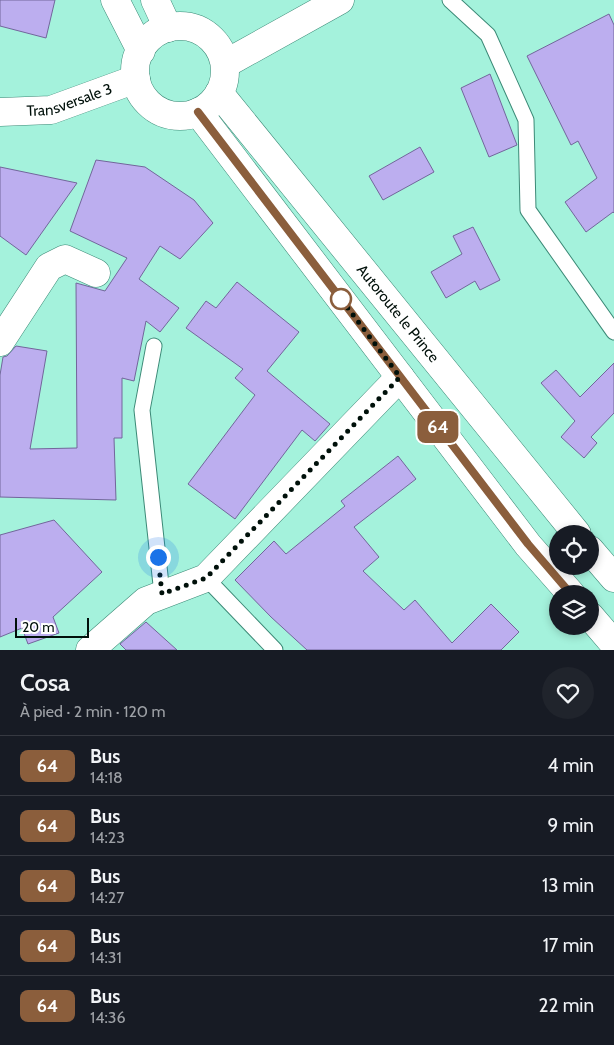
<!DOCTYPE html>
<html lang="fr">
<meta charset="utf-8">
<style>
:root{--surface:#171b24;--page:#20242c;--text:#f1f3f6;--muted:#9ea1a6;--line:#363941}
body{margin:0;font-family:Cabin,sans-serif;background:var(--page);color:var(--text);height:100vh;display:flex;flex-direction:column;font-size:19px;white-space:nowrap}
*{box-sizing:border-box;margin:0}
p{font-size:16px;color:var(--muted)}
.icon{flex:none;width:28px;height:28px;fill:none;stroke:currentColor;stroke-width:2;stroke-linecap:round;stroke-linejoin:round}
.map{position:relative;height:650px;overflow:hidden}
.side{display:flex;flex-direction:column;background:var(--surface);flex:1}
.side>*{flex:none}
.badge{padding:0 10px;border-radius:8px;font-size:18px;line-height:32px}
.tools{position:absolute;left:549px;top:525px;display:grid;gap:10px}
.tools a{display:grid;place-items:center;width:50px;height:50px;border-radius:50%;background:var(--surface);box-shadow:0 2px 8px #0003;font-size:25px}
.scale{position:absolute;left:15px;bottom:12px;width:74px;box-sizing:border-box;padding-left:5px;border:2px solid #00100a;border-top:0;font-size:14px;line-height:18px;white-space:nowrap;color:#00100a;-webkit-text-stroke:4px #fff;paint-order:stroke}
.you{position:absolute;width:25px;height:25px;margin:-12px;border:4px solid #fff;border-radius:50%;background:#1a73e8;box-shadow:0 0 0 8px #1a73e833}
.map>.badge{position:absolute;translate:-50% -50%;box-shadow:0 0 0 2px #fff}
.round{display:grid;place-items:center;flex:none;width:52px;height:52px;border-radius:26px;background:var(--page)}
.headline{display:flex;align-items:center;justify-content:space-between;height:85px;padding:0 20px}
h1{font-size:24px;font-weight:600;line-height:38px}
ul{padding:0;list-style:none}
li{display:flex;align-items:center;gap:15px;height:60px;padding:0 20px;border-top:1px solid var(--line)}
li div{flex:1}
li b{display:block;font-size:19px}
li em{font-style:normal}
li .badge{min-width:55px;font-weight:700;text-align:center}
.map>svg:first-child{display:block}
</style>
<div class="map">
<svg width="614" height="650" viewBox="0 0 614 650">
<rect width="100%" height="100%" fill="#a4f2dc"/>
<g fill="#bcaeef" stroke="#72669b">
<path d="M0,0h55l-9,38 -46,-12z"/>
<path d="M609,14l5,11v188l-1,-1 -27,20 -21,-30 32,-24 -19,-37 -7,4 -44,-89z"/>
<path d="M490,74l27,71 -28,12 -28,-69z"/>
<path d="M420,147l14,25 -51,28 -14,-24z"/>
<path d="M96,160l49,7 49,33 19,23 -33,36 -20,-13 -21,33 40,29 -19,24 -14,-11 -12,60 -12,-3v60h-8l2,62 -116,-3v-122l3,-18 4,-1 9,-10 31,5 -17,98 47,-1 -1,-165 29,8 22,-33 -57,-27z"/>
<path d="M0,167l77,16 -51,72 -26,-19z"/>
<path d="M473,227l27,53 -20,10 -5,-9 -29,17 -15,-26 31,-18 -9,-18z"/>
<path d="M237,282l62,50 -32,39 63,53 -15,17 -13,-11 -67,89 -47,-35 67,-89 -20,-17 8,-9 -57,-41 20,-27 10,7z"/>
<path d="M614,363v50l-23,24 6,6 -13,15 -23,-21 14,-16 -34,-38 15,-13 24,27z"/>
<path d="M398,456l18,23 -62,48 25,30 -16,14 41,39 11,-10 37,43 39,-39 28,28 -18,18h-194l-36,-33 -36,-37 39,-39 12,13 59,-48 -4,-5z"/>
<path d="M54,520l48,52 -49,45 6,16 -31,11 -6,-16 -22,9v-102z"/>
<path d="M146,622l31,28h-51l-6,-6z"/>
</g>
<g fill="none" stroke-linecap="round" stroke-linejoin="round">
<defs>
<g id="lane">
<path d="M450,0l38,35 38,85 2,90 86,122"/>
<path d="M154,346l-12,64 20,184"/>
<path d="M206,578l69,72"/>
</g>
<g id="street">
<path d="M0,342l49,-75 16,-8 31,14"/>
<path d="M90,650l56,-49 60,-23 194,-201"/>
</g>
<g id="secondary">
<path d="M225,64l115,-64"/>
<path id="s1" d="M0,112l51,-2 85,-31"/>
</g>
<g id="primary">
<path d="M115,0l26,51"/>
<path d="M155,0l13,28"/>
<circle cx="180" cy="71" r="45"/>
<path id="s2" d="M219,93l358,441"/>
<path d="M198,112l330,433 43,49"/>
<path d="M590,550l24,28"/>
<path d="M590,616l24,28"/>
</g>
</defs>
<use href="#lane" stroke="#3c8a77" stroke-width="17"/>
<use href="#street" stroke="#3c8a77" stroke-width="29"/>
<use href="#secondary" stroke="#3c8a77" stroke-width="29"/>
<use href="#primary" stroke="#3c8a77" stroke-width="29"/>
<use href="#lane" stroke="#fff" stroke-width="15"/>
<use href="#street" stroke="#fff" stroke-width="28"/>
<use href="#secondary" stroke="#fff" stroke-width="28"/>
<use href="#primary" stroke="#fff" stroke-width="28"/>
</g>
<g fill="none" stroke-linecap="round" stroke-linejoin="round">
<defs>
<path id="line" d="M198,112l330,432 43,50"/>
</defs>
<use href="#line" stroke="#fff" stroke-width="11"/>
<use href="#line" stroke="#8b5e3c" stroke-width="8"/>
<path stroke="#00100a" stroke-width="5" stroke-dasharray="0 9" d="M158,557l4,37 44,-16 194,-201 -59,-78"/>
</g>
<circle fill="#fff" stroke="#8b5e3c" stroke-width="2.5" cx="341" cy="299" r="10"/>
<g text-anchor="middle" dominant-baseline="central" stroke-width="4" stroke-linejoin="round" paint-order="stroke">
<g font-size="15" fill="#00100a" stroke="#fff">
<text stroke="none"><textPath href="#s1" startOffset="71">Transversale 3</textPath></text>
<text stroke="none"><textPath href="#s2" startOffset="284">Autoroute le Prince</textPath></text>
</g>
</g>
</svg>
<div class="tools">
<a><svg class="icon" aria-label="locate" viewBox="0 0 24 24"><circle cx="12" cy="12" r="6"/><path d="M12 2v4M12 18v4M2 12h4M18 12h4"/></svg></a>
<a><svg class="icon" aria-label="layers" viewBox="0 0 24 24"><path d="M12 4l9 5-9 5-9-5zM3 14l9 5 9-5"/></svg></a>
</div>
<div class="scale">20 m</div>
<div class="you" style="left:158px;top:557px"></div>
<b class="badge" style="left:438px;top:427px;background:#8b5e3c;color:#fff">64</b>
</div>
<section class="side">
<div class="headline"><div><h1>Cosa</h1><p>À pied · 2 min · 120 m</p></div><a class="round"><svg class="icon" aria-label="heart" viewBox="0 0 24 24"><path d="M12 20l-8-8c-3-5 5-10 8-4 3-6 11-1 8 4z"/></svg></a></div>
<ul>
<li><span class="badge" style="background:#8b5e3c;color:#fff">64</span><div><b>Bus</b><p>14:18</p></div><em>4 min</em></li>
<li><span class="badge" style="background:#8b5e3c;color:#fff">64</span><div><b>Bus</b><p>14:23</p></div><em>9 min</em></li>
<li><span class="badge" style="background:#8b5e3c;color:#fff">64</span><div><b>Bus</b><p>14:27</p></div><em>13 min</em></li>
<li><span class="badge" style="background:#8b5e3c;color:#fff">64</span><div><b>Bus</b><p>14:31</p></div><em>17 min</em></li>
<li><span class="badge" style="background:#8b5e3c;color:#fff">64</span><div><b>Bus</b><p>14:36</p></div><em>22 min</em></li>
</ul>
</section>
